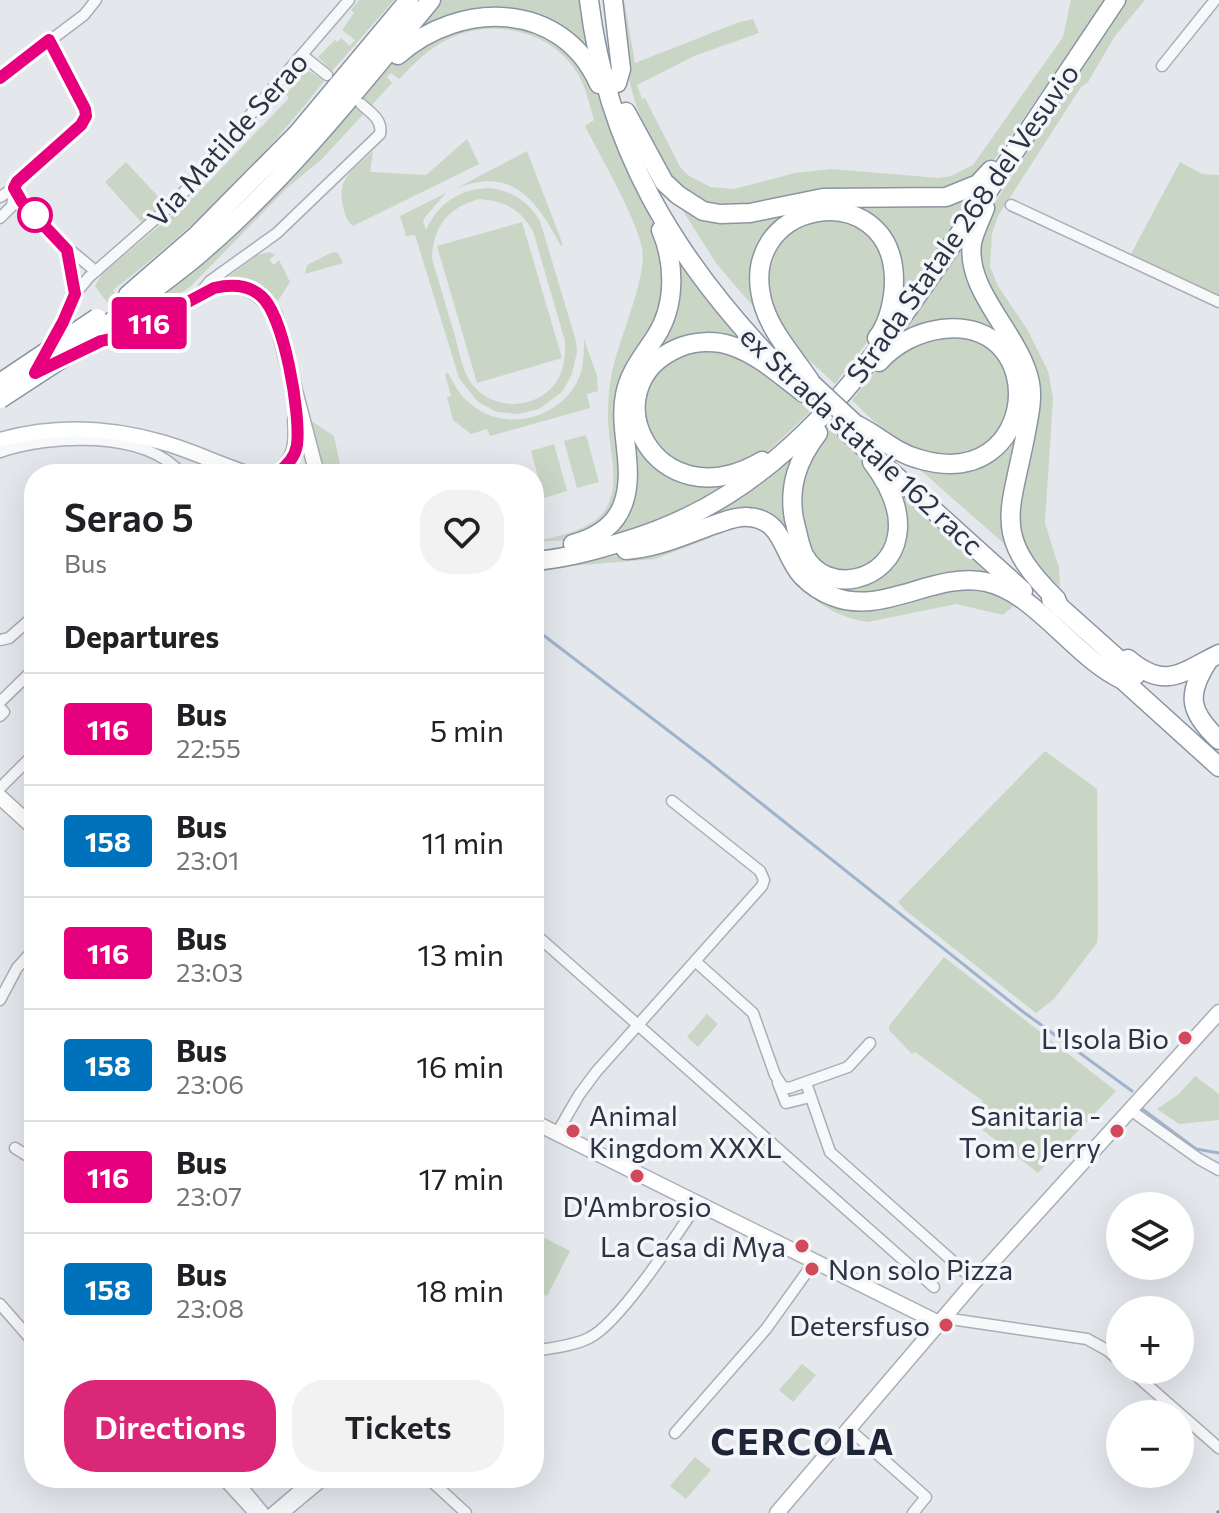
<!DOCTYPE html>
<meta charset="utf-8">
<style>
:root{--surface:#fff;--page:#f2f2f2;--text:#202124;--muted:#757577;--line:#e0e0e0;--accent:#db2777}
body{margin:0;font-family:Commissioner,sans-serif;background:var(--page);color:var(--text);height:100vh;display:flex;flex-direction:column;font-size:30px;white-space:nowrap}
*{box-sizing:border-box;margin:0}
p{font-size:26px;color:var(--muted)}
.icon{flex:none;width:44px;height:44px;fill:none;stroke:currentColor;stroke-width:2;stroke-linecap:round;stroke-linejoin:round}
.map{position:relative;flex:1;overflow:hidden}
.drawer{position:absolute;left:24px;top:464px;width:520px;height:1024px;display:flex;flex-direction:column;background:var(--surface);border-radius:32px;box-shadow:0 8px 32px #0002}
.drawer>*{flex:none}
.badge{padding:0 16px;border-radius:6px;font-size:28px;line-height:52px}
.tools{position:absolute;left:1106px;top:1192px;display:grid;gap:16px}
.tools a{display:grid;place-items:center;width:88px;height:88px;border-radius:50%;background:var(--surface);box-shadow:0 8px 32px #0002;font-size:40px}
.map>.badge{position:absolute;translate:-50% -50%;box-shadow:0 0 0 4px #fff}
h2{padding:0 40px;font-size:30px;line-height:72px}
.round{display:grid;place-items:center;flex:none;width:84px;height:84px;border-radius:32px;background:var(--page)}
.headline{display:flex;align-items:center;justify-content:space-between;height:136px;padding:0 40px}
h1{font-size:38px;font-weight:600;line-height:60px}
.button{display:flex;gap:16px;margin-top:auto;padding:16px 40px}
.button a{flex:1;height:92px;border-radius:32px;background:var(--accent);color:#fff;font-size:32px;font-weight:600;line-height:92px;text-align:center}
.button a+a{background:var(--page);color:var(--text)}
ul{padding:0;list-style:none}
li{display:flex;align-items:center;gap:24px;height:112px;padding:0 40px;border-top:2px solid var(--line)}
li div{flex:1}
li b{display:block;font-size:30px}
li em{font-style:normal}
li .badge{min-width:88px;font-weight:700;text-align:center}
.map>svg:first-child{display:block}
</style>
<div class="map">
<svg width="1219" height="1513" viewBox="0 0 1219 1513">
<rect width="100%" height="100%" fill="#e4e7ec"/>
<g fill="#c9d6c5" fill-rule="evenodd">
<path d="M359,0h35l-62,71 -14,-14 17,-17 3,2 3,-4 9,8 5,-6 -13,-10 12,-17 -3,-3z"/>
<path d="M441,0h141l11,62c-43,-61 -108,-62 -172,-36z"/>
<path d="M617,0h7l11,63 102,-40 16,-4 6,14 -65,23 -57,29 5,14 3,-1 35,69 8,8 22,12 24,2 61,-16 36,-4 108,9 12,-2 22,-11 90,-128 8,-37h35l-121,173 -31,15 -216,20 -36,-5 -34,-27 -12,-21 -21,-53 -13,-49z"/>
<path d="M1126,0h19l-30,36 -27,46 -7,5 -83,129 -6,18 -2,33 8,19 29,43 21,42 5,27 -8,125 14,45 1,19 -23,-19 -11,-16 -9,-37 22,-112 -57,-131 -3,-28 9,-31z"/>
<path d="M455,20l94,11 46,54 35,92 30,61 5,51 -44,200 -14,31 -35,20 -38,2c23,-6 57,-11 71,-32 15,-23 6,-52 4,-77 -2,-16 -1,-33 1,-49 4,-37 38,-104 32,-136 -7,-33 -41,-90 -57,-122l9,-6c-5,-17 -9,-37 -20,-52 -29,-41 -91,-51 -133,-25 -17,10 -29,23 -42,36l-8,-6 -4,4 5,6 -70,76 -35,29 -97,99 -64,41 -31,-42 7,-12 94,-79 93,-97 -3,-3 20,-26 18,12c-61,79 -131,148 -211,209l20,27 53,-44 136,-127 72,-84z"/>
<path d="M467,139l12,25 -126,62c-6,-5 -7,-8 -9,-16 -9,-32 8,-38 29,-59l-3,21 56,3z"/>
<path d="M527,151l36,94 -2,1c-24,-45 -48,-80 -104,-58z"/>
<path d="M126,162l38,41 -22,20 -37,-41z"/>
<path d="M1180,162l22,12 17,1v121l-88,-42z"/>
<path d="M488,188c23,2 40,13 52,33l36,120 1,11 -5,22 -10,18 -23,17 -21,5 -21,-2 -19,-10 -19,-24 -44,-143 -9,1 -6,-20 46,-23 -21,24 -2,4 3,9c13,-27 32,-40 62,-42zM479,199c26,2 41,10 54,32l32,110c1,22 -3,41 -22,54 -23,15 -55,11 -72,-12 -9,-13 -12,-32 -16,-47 -8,-26 -15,-51 -23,-77 1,-33 16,-51 47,-60z"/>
<path d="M975,193l-79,119c17,-55 -1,-66 -39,-100l-87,18 -8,87 -46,-54 -40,-63 82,16z"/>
<path d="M831,216l34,12 24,38 -9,59 -45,59 -49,-45 -22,-52 17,-51z"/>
<path d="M522,222l40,136 -85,25 -40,-137z"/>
<path d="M969,231c-4,53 22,75 45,118 5,11 12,21 13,34 8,55 -29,103 -15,163l-2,3 -102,-90c83,42 164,-63 89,-121 -14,-10 -28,-16 -46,-17 -19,0 -35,11 -51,14z"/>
<path d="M674,249l75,96h-78l-39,77 60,61 21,2 29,-8 -85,46 -56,17 14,-12 13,-106 29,-77z"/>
<path d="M270,252l5,3 -6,5 5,5 5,-5 11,22 -12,19 -24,-20 -26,-4 29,-22z"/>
<path d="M333,252l5,1 5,10 -38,11 2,-9z"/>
<path d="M941,334l48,10 23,30 -6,53 -35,28h-45l-37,-19 -37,-36 31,-38 13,-10z"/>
<path d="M584,339l13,37 1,15 -11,3 3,14 -100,28 -3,-7 -16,5 -18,-14 -6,-23 4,-1 -6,-22 3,-1c5,9 10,19 17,26 33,34 90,24 112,-17 7,-13 7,-29 7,-43z"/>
<path d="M708,346l57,22 45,44 -47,44 -40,16 -44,-4 -34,-40v-36l20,-31z"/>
<path d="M310,420l24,16 8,38h-18z"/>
<path d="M827,426l36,34 13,17 10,20 6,30 -11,32 -31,14 -27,-7 -14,-15 -12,-54 15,-50z"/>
<path d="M586,435l13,47 -22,6 -13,-47z"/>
<path d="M554,444l13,47 -23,7 -13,-47z"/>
<path d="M799,449l-9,71 36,58 66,-16 -1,-83 107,97 -21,-4h-17l-95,24 -40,-10 -50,-66 -94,9c44,-22 81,-49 118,-80z"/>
<path d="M747,523l-33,9 -4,6 -55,21 -121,10 76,-12z"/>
<path d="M790,574l44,28 131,-19 54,18 -16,14 -47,-11 -88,18c-33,-5 -58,-22 -78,-48z"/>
<path d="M1045,751l52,38 1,143 -1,11 -43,56 -18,14 -131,-103 -7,-8z"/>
<path d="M944,957l172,134 -78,82 -68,-53 13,-19 -68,-49 -3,2 -23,-24v-4z"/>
<path d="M707,1014l11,10 -20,23 -11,-10z"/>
<path d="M1195,1076l24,18v26l-40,4 -22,-15 22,-15z"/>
<path d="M545,1238l25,13 -23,45 -13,-6v-32z"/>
<path d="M802,1364l14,11 -23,27 -14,-12z"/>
<path d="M695,1457l16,13 -25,29 -16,-13z"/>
</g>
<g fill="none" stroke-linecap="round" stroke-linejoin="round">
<g stroke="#9fb4cc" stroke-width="3">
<path d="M534,628l174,133 314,250 110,80"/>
<path d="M1141,1108l55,41 23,4"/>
</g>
<defs>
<g id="street">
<path d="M302,55l25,20"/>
<path d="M1162,66l53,-66"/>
<path d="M0,78l84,-63 12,-15"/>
<path d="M14,188c15,33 54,59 80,82h3"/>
<path d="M0,197l14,-9 3,-6 64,-57 5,-9 -5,-19 -32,-57"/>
<path d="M1011,205l208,97"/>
<path d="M0,218l12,-12 2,-16"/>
<path d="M201,292l9,-11 67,-48 103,-99c3,-14 -9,-21 -19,-30"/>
<path d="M75,294l14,-17 88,-77 172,-200"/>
<path d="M51,344l24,-50 -8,-44"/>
<path d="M0,452c50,-17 144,-22 182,22"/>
<path d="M0,640l9,-2 25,-22"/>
<path d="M0,702l34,-33"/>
<path d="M0,708l4,4 -4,4"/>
<path d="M0,788l34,-34"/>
<path d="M534,933l400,354"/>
<path d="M695,961l58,52 22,62 8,12 6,1 59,-21 22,-24"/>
<path d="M0,1000l17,-32 17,-19"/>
<path d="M778,1083l8,20 24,-6"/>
<path d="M806,1083l24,69 145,129"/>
<path d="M1129,1109l70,50 20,11"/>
<path d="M557,1133l22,-38 17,-23 166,-186 2,-6 -4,-9 -88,-70"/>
<path d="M15,1148l19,12"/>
<path d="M0,1304l34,39"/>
<path d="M944,1318l143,21 20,11 13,11"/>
<path d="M534,1351c17,-3 39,-5 55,-13 30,-14 89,-105 109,-135"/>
<path d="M1130,1370l89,78"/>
<path d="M849,1429l77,68 -13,16"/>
<path d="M675,1433l91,-104 48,-67"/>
<path d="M222,1478l32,35"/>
<path d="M235,1478l29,35"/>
<path d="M428,1478l38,35"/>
<path d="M272,1513l41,-35"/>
<path d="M284,1513l42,-35"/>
</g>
<g id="secondary">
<path d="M87,348l14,-7 23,-5 90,-48c28,-7 47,3 61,27l42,159"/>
<path d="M0,440c53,-15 108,-13 161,2 30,8 59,23 89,32"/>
<path d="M275,474c21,-13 22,-31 20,-54"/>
<path d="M0,797l34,31"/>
<path d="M534,1122l405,201"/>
<path d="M777,1513l198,-232 244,-269"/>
</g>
<g id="highway">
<path d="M589,0c18,147 84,256 184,361"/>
<path d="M613,0l8,69 -4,14"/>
<path d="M398,55c62,-55 164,-55 201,29"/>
<path d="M626,112l38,70 14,13 25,16 17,3 30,-1 73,-15 123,-1 32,-13 13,-14"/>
<path d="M985,208c-4,11 -11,24 -13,35 -7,49 49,92 58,140 3,16 -1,33 -4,49 -15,81 -36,102 30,167l3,8"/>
<path d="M128,295l68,-59 102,-103 111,-133"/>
<path d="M134,304c24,-18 50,-36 72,-56 84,-73 154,-162 225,-248"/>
<path d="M812,384c-16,-25 -39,-49 -48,-77 -34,-108 129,-135 130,-27 0,19 -5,43 -17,58"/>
<path d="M855,424c22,10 40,29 64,35 121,36 134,-143 23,-130 -24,3 -47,15 -63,33"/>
<path d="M847,432l176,159"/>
<path d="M818,433c-20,26 -30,53 -24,86 3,11 5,25 10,36 23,42 86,26 93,-19 5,-26 -10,-54 -25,-74"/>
<path d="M762,461c-108,63 -174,-74 -84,-113 16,-7 37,-8 54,-2 27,9 49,30 72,47"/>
<path d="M573,544c22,-6 42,-17 50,-40 13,-35 -5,-74 2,-109 4,-23 19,-40 31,-59 20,-31 19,-73 5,-106"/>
<path d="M626,550c33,-2 62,-17 93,-27 9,-3 19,-7 29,-6 36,2 34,37 54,59 8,8 19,16 30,20 50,21 102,-25 154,-14 49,10 89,76 137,98"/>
<path d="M534,561c30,-2 59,-10 88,-19 167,-48 254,-185 346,-321 49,-74 99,-147 148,-221"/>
<path d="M1051,599l85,76"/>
<path d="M1128,659c38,32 54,13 91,-5"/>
<path d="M1208,661c-22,34 -19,51 11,79"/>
<path d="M1114,672l105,95"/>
</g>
</defs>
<use href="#street" stroke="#a9aeb7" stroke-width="13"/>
<use href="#secondary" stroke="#a9aeb7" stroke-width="17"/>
<use href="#highway" stroke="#8b94a3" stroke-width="21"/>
<use href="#street" stroke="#f7f8fa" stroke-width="10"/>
<use href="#secondary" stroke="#fff" stroke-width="14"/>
<use href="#highway" stroke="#fff" stroke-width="18"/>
<path stroke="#7d8696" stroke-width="3" stroke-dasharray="4 8" stroke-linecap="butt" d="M1217,1513l2,-2"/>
<defs>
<g id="highway-bridge">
<path d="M0,383l97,-65"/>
<path d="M812,384l43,40"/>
<path d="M0,399l81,-53 53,-42"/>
</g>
</defs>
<use href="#highway-bridge" stroke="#8b94a3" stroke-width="21" stroke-linecap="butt"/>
<use href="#highway-bridge" stroke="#fff" stroke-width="18"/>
</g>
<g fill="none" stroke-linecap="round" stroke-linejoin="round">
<defs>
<path id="line" d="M0,78l49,-38 36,69 1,7 -5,9 -64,57 -3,6 8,14 45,48 8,44 -12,28 -28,51 66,-32 23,-5 90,-48c17,-4 34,-4 47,8 23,19 40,119 36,149 -2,13 -11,22 -21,29"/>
</defs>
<use href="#line" stroke="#fff" stroke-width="18"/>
<use href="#line" stroke="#e6007e" stroke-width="12"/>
</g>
<circle fill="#fff" stroke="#e6007e" stroke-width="4" cx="35" cy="215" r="16"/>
<g fill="#d1495b" stroke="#f4f6f9" stroke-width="3">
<circle cx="1185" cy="1038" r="8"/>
<circle cx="573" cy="1131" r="8"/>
<circle cx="1117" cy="1131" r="8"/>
<circle cx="637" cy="1176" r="8"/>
<circle cx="802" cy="1246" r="8"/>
<circle cx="812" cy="1269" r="8"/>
<circle cx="946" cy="1325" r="8"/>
</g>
<g text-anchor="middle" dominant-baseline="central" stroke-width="7" stroke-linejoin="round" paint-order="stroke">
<g font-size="28" fill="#2b3445" stroke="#f4f6f9">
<text transform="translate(227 139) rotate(-48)">Via Matilde Serao</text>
<text transform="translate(962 223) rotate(-55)">Strada Statale 268 del Vesuvio</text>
<text transform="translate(862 440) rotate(43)">ex Strada statale 162 racc</text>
</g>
<g font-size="28" fill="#2b3445" stroke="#f4f6f9" text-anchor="end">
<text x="1169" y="1038">L'Isola Bio</text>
<text x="589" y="1115" text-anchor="start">Animal<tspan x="589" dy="32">Kingdom XXXL</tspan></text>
<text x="1101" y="1115">Sanitaria -<tspan x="1101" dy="32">Tom e Jerry</tspan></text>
<text x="637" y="1206" text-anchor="middle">D'Ambrosio</text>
<text x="786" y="1246">La Casa di Mya</text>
<text x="828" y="1269" text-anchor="start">Non solo Pizza</text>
<text x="930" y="1325">Detersfuso</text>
</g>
<g font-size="36" font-weight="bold" letter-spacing="2" fill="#1d2536" stroke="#f4f6f9">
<text x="803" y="1440">CERCOLA</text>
</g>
</g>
</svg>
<div class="tools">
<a><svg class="icon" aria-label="layers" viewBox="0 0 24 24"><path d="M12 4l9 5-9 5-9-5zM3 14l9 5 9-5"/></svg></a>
<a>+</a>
<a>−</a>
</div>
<b class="badge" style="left:149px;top:323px;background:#e6007e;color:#fff">116</b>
<section class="drawer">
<div class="headline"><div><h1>Serao 5</h1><p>Bus</p></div><a class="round"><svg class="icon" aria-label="heart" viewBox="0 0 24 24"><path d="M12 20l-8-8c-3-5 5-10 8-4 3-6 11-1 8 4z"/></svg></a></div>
<h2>Departures</h2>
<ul>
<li><span class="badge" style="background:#e6007e;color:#fff">116</span><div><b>Bus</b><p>22:55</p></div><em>5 min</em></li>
<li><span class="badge" style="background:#0072bc;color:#fff">158</span><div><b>Bus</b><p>23:01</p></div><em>11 min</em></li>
<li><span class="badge" style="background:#e6007e;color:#fff">116</span><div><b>Bus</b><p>23:03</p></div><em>13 min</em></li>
<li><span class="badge" style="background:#0072bc;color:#fff">158</span><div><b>Bus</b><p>23:06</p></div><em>16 min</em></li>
<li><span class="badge" style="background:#e6007e;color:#fff">116</span><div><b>Bus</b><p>23:07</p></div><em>17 min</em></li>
<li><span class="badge" style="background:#0072bc;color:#fff">158</span><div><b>Bus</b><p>23:08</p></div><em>18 min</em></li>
</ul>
<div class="button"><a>Directions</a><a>Tickets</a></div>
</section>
</div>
